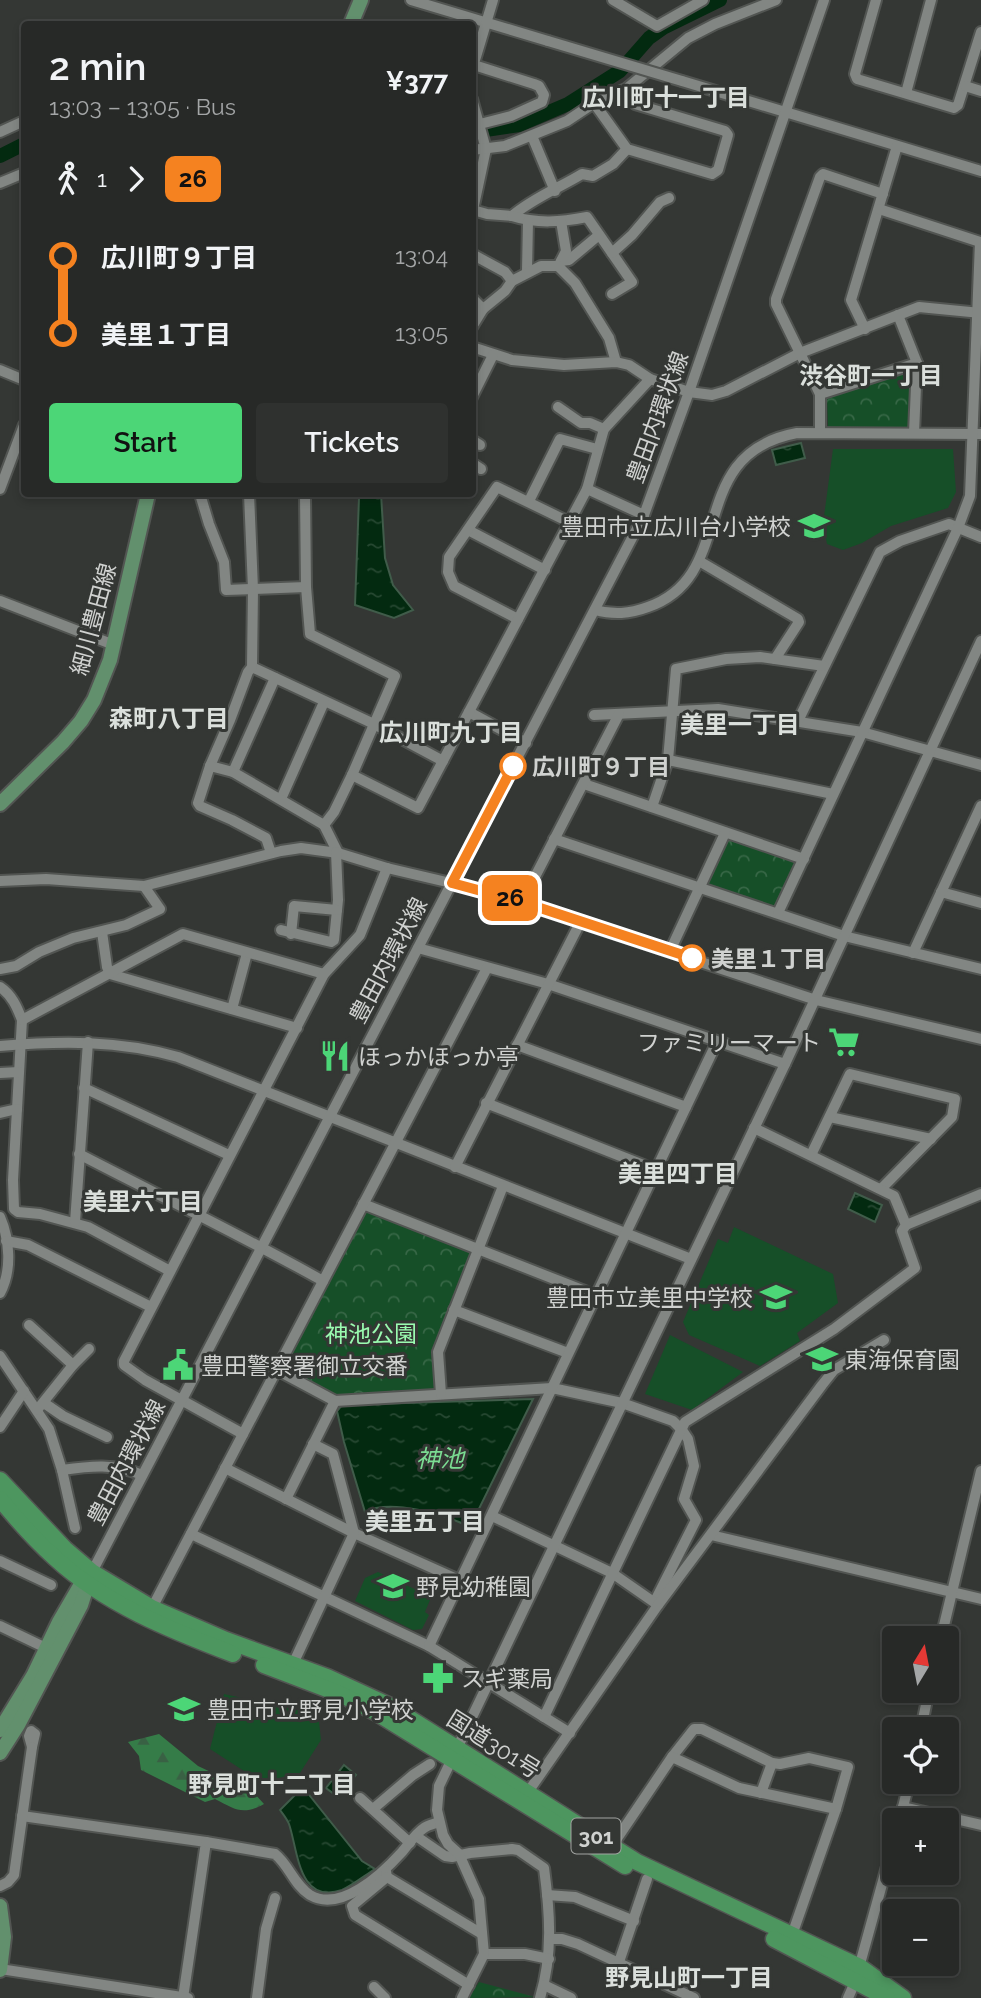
<!DOCTYPE html>
<meta charset="utf-8">
<style>
:root{--surface:#272927;--page:#2f312f;--text:#f1f3f6;--muted:#a4a6a7;--line:#434544;--accent:#4cd677}
body{margin:0;font-family:Raleway,"Noto Sans JP",sans-serif;background:var(--page);color:var(--text);height:100vh;display:flex;flex-direction:column;font-size:26px;white-space:nowrap}
*{box-sizing:border-box;margin:0}
p{font-size:23px;color:var(--muted)}
.icon{flex:none;width:38px;height:38px;fill:none;stroke:currentColor;stroke-width:2;stroke-linecap:round;stroke-linejoin:round}
.map{position:relative;flex:1;overflow:hidden}
.drawer{position:absolute;left:21px;top:21px;width:455px;height:476px;display:flex;flex-direction:column;background:var(--surface);border-radius:7px;box-shadow:0 4px 10px #0003,0 0 0 2px var(--line)}
.drawer>*{flex:none}
.badge{padding:0 14px;border-radius:10px;font-size:24px;line-height:46px}
.needle{width:46px;rotate:10deg}
.controls{position:absolute;left:882px;top:1626px;display:grid;gap:14px}
.controls a{display:grid;place-items:center;width:77px;height:77px;border-radius:7px;background:var(--surface);box-shadow:0 4px 10px #0003,0 0 0 2px var(--line);font-size:35px}
.map>.badge{position:absolute;translate:-50% -50%;box-shadow:0 0 0 4px #fff}
.legs{display:flex;align-items:center;gap:10px;height:77px;padding:0 28px;font-size:23px}
.legs p{margin-inline-start:auto}
.head{display:flex;align-items:center;justify-content:space-between;height:119px;padding:0 28px}
h1{font-size:38px;font-weight:600;line-height:52px}
.button{display:flex;gap:14px;margin-top:auto;padding:14px 28px}
.button a{flex:1;height:80px;border-radius:7px;background:var(--accent);color:#111;font-size:28px;font-weight:600;line-height:80px;text-align:center}
.button a+a{background:var(--page);color:var(--text)}
ul{padding:0 28px;list-style:none}
li{display:flex;align-items:center;gap:24px;height:77px;font-size:26px}
li i{display:grid;place-items:center;width:10px;height:100%;margin:0 9px;background:currentColor}
li i::after{content:'';width:18px;height:18px;margin:-9px;border:5px solid;border-radius:50%;background:var(--surface)}
li p{margin-inline-start:auto}
li:first-child i{background:linear-gradient(#0000 50%,currentColor 0)}
li:last-child i{background:linear-gradient(currentColor 50%,#0000 0)}
.map>svg:first-child{display:block}
</style>
<div class="map">
<svg width="981" height="1998" viewBox="0 0 981 1998">
<defs>
<pattern id="forest-firs" width="22" height="20" patternUnits="userSpaceOnUse" patternTransform="scale(1.75)"><rect width="22" height="20" fill="#357c48"/><path d="M5 1l3.5 6h-7zM16 11l3.5 6h-7z" fill="#396144"/></pattern>
<pattern id="park-crowns" width="20" height="18" patternUnits="userSpaceOnUse" patternTransform="scale(1.75)"><rect width="20" height="18" fill="#164f28"/><path d="M2 6a3 3 0 1 1 6 0M12 15a3 3 0 1 1 6 0" fill="none" stroke="#376746"/></pattern>
<pattern id="water-ripples" width="26" height="14" patternUnits="userSpaceOnUse" patternTransform="scale(1.75)"><rect width="26" height="14" fill="#032a10"/><path d="M2 4q2-2 4 0t4 0M15 11q2-2 4 0t4 0" fill="none" stroke="#274832"/></pattern>
</defs>
<rect width="100%" height="100%" fill="#343734"/>
<g fill="#164f28">
<path d="M833,449h120l3,43 -8,16 -57,18 -29,17 -19,7 -16,-6 -4,-20z"/>
<path d="M734,1227l99,47 5,29 -41,30 3,8 -40,25 -71,-31 -6,-13 35,-83 10,4z"/>
<path d="M670,1335l73,37 -51,38 -47,-16z"/>
<path d="M378,1572l45,21 -2,3 9,4 -5,12 4,3 -7,14 -9,1 -58,-29 10,-23z"/>
<path d="M224,1694l73,16 22,12 2,18 -21,33 -39,9 -51,-33z"/>
</g>
<path fill="url(#forest-firs)" d="M159,1734l39,32 55,26 11,12c-22,12 -29,5 -49,-5l-10,3 -64,-32 -2,-14 -11,-14z"/>
<g fill="url(#park-crowns)">
<path d="M908,368l5,5 -3,52 -3,2h-79l-1,-31z"/>
<path d="M727,839l70,23 -21,45 -68,-23z"/>
<path d="M364,1211l108,43 -41,97 4,39 -98,7 -54,-29z"/>
<path d="M479,1982l56,15 -66,1z"/>
</g>
<g fill="url(#water-ripples)" stroke="#405c4a" stroke-width="2">
<path d="M801,443l4,15 -29,7 -4,-15z"/>
<path d="M381,494l4,64 8,27 20,25 -19,8 -39,-13 4,-107z"/>
<path d="M855,1193l27,12 -7,17 -27,-13z"/>
<path d="M533,1399l-63,128c-24,-12 -80,-29 -105,-15l-21,-70 -7,-31 5,-6z"/>
<path d="M344,1765l12,10 -18,22 -12,-9z"/>
<path d="M306,1791l56,70 13,8c-11,7 -22,16 -33,21 -44,15 -44,-40 -53,-66 -2,-5 -6,-10 -9,-14l15,-15z"/>
</g>
<g fill="none" stroke-linecap="round" stroke-linejoin="round">
<path stroke="#405c4a" stroke-width="2.5" d="M357,494l9,2"/>
<g stroke="#032a10" stroke-width="14">
<path d="M472,132l47,-7 49,-21 52,-33 29,-33 14,-10 57,-28"/>
<path d="M0,156l24,-12"/>
</g>
<defs>
<g id="minor">
<path d="M411,0l137,41"/>
<path d="M613,0l44,26 46,-26"/>
<path d="M876,0l-21,74 2,5 97,29 4,-3 23,-73"/>
<path d="M472,70l21,-70"/>
<path d="M682,81l299,90"/>
<path d="M965,86l16,5"/>
<path d="M906,93l25,-93"/>
<path d="M472,99l14,50 -13,61 14,4 25,2c21,-18 47,-28 70,-42l11,2 20,-12 14,-15"/>
<path d="M594,103l33,46 85,25 6,-4 10,-35 -3,-4 -90,-27 -9,-15"/>
<path d="M472,126l39,-10 31,-14 2,-7 -5,-9 -5,-2 -60,-19"/>
<path d="M0,132l24,-11"/>
<path d="M532,136l23,55"/>
<path d="M472,150l33,-4 62,-25 27,-18 32,-14 62,-51 27,-14 61,-24"/>
<path d="M0,183l24,-10"/>
<path d="M512,216c25,8 49,6 75,1l45,65 -20,12"/>
<path d="M612,253l20,-18 28,-33 9,-4"/>
<path d="M472,254l33,18 7,9"/>
<path d="M561,261l8,-1 30,-25"/>
<path d="M559,265l7,-14 -5,-30"/>
<path d="M527,271l1,-50"/>
<path d="M472,298l11,11"/>
<path d="M898,315l19,48 -3,70"/>
<path d="M472,327l11,-18 22,-18 7,-10 29,-15h17l17,17 34,55 7,24"/>
<path d="M865,329l-14,-29 46,-154"/>
<path d="M472,347l40,13 52,5 52,-3 13,3 21,14 39,13 23,3 14,-4 74,-38 119,-46 62,6"/>
<path d="M0,370l24,10"/>
<path d="M820,394l97,-31"/>
<path d="M472,397l21,-42"/>
<path d="M558,407l23,16h9l14,6"/>
<path d="M820,433v-39l-44,-90v-5l44,-122 3,-3 60,20"/>
<path d="M472,440l8,5"/>
<path d="M472,463l9,6"/>
<path d="M0,489l24,-64"/>
<path d="M587,489l57,26"/>
<path d="M200,494l9,30 15,38 2,28 80,-3"/>
<path d="M249,494l4,95 -1,78 122,57 69,37"/>
<path d="M305,494l1,93 4,47 85,42 -43,99 -18,37 -10,13"/>
<path d="M529,501l31,-62 37,10"/>
<path d="M468,530l77,40"/>
<path d="M699,561l99,58 1,3 -24,37"/>
<path d="M0,601l114,44"/>
<path d="M595,610c19,5 34,4 53,-3 92,-32 35,-153 149,-174l184,1"/>
<path d="M518,619l-64,-33 -6,-14 1,-15 48,-70 72,35"/>
<path d="M469,712l57,31"/>
<path d="M594,715l124,-6 144,23 119,33"/>
<path d="M798,721l82,-169 20,-11 49,-17 32,13"/>
<path d="M668,760l165,34"/>
<path d="M210,766l20,-46 18,-48 4,-5"/>
<path d="M233,772l42,-94"/>
<path d="M352,775l66,33 169,-319 17,-60 46,-50"/>
<path d="M584,784l220,75"/>
<path d="M281,799l43,-97"/>
<path d="M652,807l16,-47 8,-91 50,-10 34,-2 64,9"/>
<path d="M554,839l290,97 137,33"/>
<path d="M271,853l-5,-15 -34,-18 -32,-14 -2,-3 12,-37 23,6 91,53 14,28"/>
<path d="M0,881l46,-2 98,7 137,-35 20,-3 37,5 49,15 98,23 331,109 165,39"/>
<path d="M941,892l40,11"/>
<path d="M522,902l97,-188"/>
<path d="M778,913l180,-385 12,-32 10,-254 -101,-33"/>
<path d="M281,930l50,12 3,-2 4,-40 -2,-48"/>
<path d="M102,932l5,35 3,7 187,54"/>
<path d="M291,934l3,-28 43,4"/>
<path d="M418,948l130,36 237,80"/>
<path d="M670,951l55,-118"/>
<path d="M913,953l68,-147"/>
<path d="M0,969l16,-3 23,-14 34,-14 53,-13 34,-16 -16,-23"/>
<path d="M0,987c12,8 17,20 22,33l-9,160 1,29 4,3 22,2 48,13 82,44"/>
<path d="M232,1009l15,-56"/>
<path d="M22,1020l161,-86 141,40"/>
<path d="M517,1045l169,62"/>
<path d="M0,1046c61,-5 118,-6 178,11l513,202"/>
<path d="M0,1073l19,-1"/>
<path d="M84,1088l145,67"/>
<path d="M486,1103l170,67"/>
<path d="M0,1113l17,-4"/>
<path d="M830,1117l101,22"/>
<path d="M79,1154c81,42 164,82 244,127"/>
<path d="M811,1155l39,-81 105,25 -3,18 -71,72"/>
<path d="M455,1167l126,-246"/>
<path d="M363,1204l232,91"/>
<path d="M0,1217c10,23 12,54 0,76"/>
<path d="M75,1222l13,-180"/>
<path d="M906,1225l75,-31"/>
<path d="M6,1241l22,4 123,62"/>
<path d="M454,1310l114,43"/>
<path d="M29,1325l44,40"/>
<path d="M0,1356l49,73 13,41c28,-4 53,-7 80,5"/>
<path d="M277,1370l58,31 217,-13 70,15 51,18 9,9 6,9 6,27 -10,33 12,21 -41,81"/>
<path d="M441,1394l-3,-42 65,-166"/>
<path d="M44,1403l19,13 44,21"/>
<path d="M37,1410l36,-45 16,-16"/>
<path d="M0,1427l24,-36"/>
<path d="M243,1434l-98,-54 -21,-15v-4l200,-387 36,-39 27,-67"/>
<path d="M225,1468l129,65 105,47"/>
<path d="M62,1470l13,58"/>
<path d="M286,1499l49,-98"/>
<path d="M492,1516l120,57 46,32"/>
<path d="M191,1534l238,112 141,87"/>
<path d="M711,1535l270,64"/>
<path d="M0,1561l51,24"/>
<path d="M92,1572l552,-1057 45,-123 135,-392"/>
<path d="M152,1608l335,-640"/>
<path d="M0,1626l46,22"/>
<path d="M941,1638l40,-167"/>
<path d="M429,1646l288,-604"/>
<path d="M293,1664l61,-131 -21,-79 -20,-10"/>
<path d="M544,1717l141,-295 149,-93 81,-61 -13,-37 4,-6 -12,-29 -140,-68"/>
<path d="M921,1729l8,-39"/>
<path d="M31,1731l4,3 -3,13 -3,-11z"/>
<path d="M672,1757l22,-28h8l70,34 8,1 29,-6 39,9 -12,42 -44,126"/>
<path d="M528,1792l130,-187 164,-220 12,-15 50,-30"/>
<path d="M761,1793l11,-30"/>
<path d="M360,1798l50,45"/>
<path d="M903,1807l78,18"/>
<path d="M373,1809l40,-34 17,-11"/>
<path d="M22,1816l184,26 -23,156"/>
<path d="M900,1820l9,-38"/>
<path d="M416,1836l29,20 7,1 18,-4 42,-4 6,1 26,18c6,45 9,86 -4,130"/>
<path d="M206,1842l69,12c14,11 19,31 35,41 31,18 72,-21 92,-43 6,-7 14,-19 22,-24 4,-3 10,-4 15,-6"/>
<path d="M612,1846l60,-89 67,31 97,21"/>
<path d="M386,1871l1,6 95,57"/>
<path d="M387,1877l-35,29 3,9 114,70"/>
<path d="M0,1886l8,-4 6,-7 18,-128"/>
<path d="M547,1895l28,2 59,24"/>
<path d="M550,1939h12l16,5 116,54"/>
<path d="M484,1954h41l24,5"/>
<path d="M619,1962l28,-83"/>
<path d="M0,1969l188,29"/>
<path d="M544,1985l27,13"/>
<path d="M374,1987l11,11"/>
<path d="M257,1998l9,-69 9,-31"/>
<path d="M462,1998l22,-44 -5,-55 -20,-45 -11,-10 -5,-9 -6,-25 2,-24 346,-722 196,-423"/>
<path d="M848,1998l7,-16 39,-141"/>
</g>
<g id="major">
<path d="M351,24l10,-24"/>
<path d="M0,804l63,-62 18,-21 13,-21 16,-40 38,-166"/>
<path d="M0,1730l33,-54 26,-54 25,-43"/>
<path d="M0,1753l18,-28 63,-120 10,-31"/>
<path d="M0,1906l4,31 -4,33"/>
</g>
<g id="highway">
<path d="M0,1480l65,69 27,23 60,36 74,32 101,37 63,29 247,156 223,105 43,31"/>
<path d="M0,1499c17,21 35,41 55,59 50,46 115,72 178,96"/>
<path d="M264,1665l76,29 35,18 250,154"/>
<path d="M774,1939l113,59"/>
</g>
</defs>
<use href="#minor" stroke="#525552" stroke-width="14"/>
<use href="#major" stroke="#525552" stroke-width="18"/>
<use href="#highway" stroke="#525552" stroke-width="19"/>
<use href="#minor" stroke="#828683" stroke-width="10"/>
<use href="#major" stroke="#62906d" stroke-width="14"/>
<use href="#highway" stroke="#4d965f" stroke-width="16"/>
<defs>
<path id="minor-bridge" d="M548,41l134,40"/>
</defs>
<use href="#minor-bridge" stroke="#525552" stroke-width="14" stroke-linecap="butt"/>
<use href="#minor-bridge" stroke="#828683" stroke-width="10"/>
</g>
<g fill="none" stroke-linecap="round" stroke-linejoin="round">
<defs>
<path id="line-1" d="M513,766l-61,117 70,19 170,56"/>
</defs>
<use href="#line-1" stroke="#fff" stroke-width="16"/>
<use href="#line-1" stroke="#f58220" stroke-width="10"/>
</g>
<defs>
<symbol id="school-bare" viewBox="-9 -9 18 18"><path d="M0-5L7-2L0 1L-7-2ZM-4 1L0 2.5L4 1V4Q0 6-4 4Z" fill="#4cd677" stroke="#343734" stroke-width="2.5" paint-order="stroke"/></symbol>
<symbol id="supermarket-bare" viewBox="-9 -9 18 18"><path d="M-6-5.5h2.5l.6 2H6L4.5 2H-2.5L-4.4-4H-6ZM-1.5 3.2a1.3 1.3 0 1 0 .1 0ZM3 3.2a1.3 1.3 0 1 0 .1 0Z" fill="#4cd677" stroke="#343734" stroke-width="2.5" paint-order="stroke"/></symbol>
<symbol id="restaurant-bare" viewBox="-9 -9 18 18"><path d="M-5-6h1v4h1v-4h1v4h1v-4h1v5L-1.5 .5V6h-2V.5L-5-1ZM5-6V6H3V1.5H1.5Q1.5-4 5-6Z" fill="#4cd677" stroke="#343734" stroke-width="2.5" paint-order="stroke"/></symbol>
<symbol id="civic-bare" viewBox="-9 -9 18 18"><path d="M-.6-6.5H3V-4.5H.6V-3L4-1V1h2V6H-6V1h2V-1L-.6-3ZM-1.2 2.5V6h2.4V2.5Z" fill="#4cd677" stroke="#343734" stroke-width="2.5" paint-order="stroke"/></symbol>
<symbol id="pharmacy-bare" viewBox="-9 -9 18 18"><path d="M-2-6h4v4h4v4h-4v4h-4v-4h-4v-4h4Z" fill="#4cd677" stroke="#343734" stroke-width="2.5" paint-order="stroke"/></symbol>
</defs>
<g fill-rule="evenodd">
<use href="#school-bare" x="792" y="504" width="44" height="44"/>
<use href="#supermarket-bare" x="822" y="1020" width="44" height="44"/>
<use href="#restaurant-bare" x="313" y="1034" width="44" height="44"/>
<use href="#school-bare" x="754" y="1275" width="44" height="44"/>
<use href="#school-bare" x="800" y="1337" width="44" height="44"/>
<use href="#civic-bare" x="156" y="1343" width="44" height="44"/>
<use href="#school-bare" x="371" y="1564" width="44" height="44"/>
<use href="#pharmacy-bare" x="416" y="1656" width="44" height="44"/>
<use href="#school-bare" x="162" y="1687" width="44" height="44"/>
</g>
<g fill="#fff" stroke="#f58220" stroke-width="3.5">
<circle cx="513" cy="766" r="12"/>
<circle cx="692" cy="958" r="12"/>
</g>
<g text-anchor="middle" dominant-baseline="central" stroke-width="6" stroke-linejoin="round" paint-order="stroke">
<rect fill="#343734" stroke="#a1a4a1" stroke-width="2" x="571.5" y="1818.5" width="49" height="35" rx="5"/>
<g font-size="21" font-weight="bold" fill="#d0d2d0">
<text x="596" y="1836">301</text>
</g>
<g font-size="23" fill="#d0d2d0" stroke="#343734">
<text transform="translate(657 417) rotate(-70)">豊田内環状線</text>
<text transform="translate(93 619) rotate(-75)">細川豊田線</text>
<text transform="translate(388 960) rotate(-62)">豊田内環状線</text>
<text transform="translate(126 1462) rotate(-62)">豊田内環状線</text>
<text transform="translate(494 1744) rotate(32)">国道301号</text>
</g>
<g font-size="23" fill="#d0d2d0" stroke="#343734" text-anchor="start">
<text x="791" y="526" text-anchor="end">豊田市立広川台小学校</text>
<text x="821" y="1042" text-anchor="end">ファミリーマート</text>
<text x="358" y="1056">ほっかほっか亭</text>
<text x="753" y="1297" text-anchor="end">豊田市立美里中学校</text>
<text x="845" y="1359">東海保育園</text>
<text x="201" y="1365">豊田警察署御立交番</text>
<text x="416" y="1586">野見幼稚園</text>
<text x="461" y="1678">スギ薬局</text>
<text x="207" y="1709">豊田市立野見小学校</text>
</g>
<g font-size="23" font-weight="bold" fill="#d0d2d0" stroke="#343734" text-anchor="start">
<text x="532" y="766">広川町９丁目</text>
<text x="711" y="958">美里１丁目</text>
</g>
<g font-size="23" fill="#9afbb0" stroke="#343734">
<text x="371" y="1333">神池公園</text>
</g>
<g font-size="24" font-weight="bold" fill="#dbe0dc" stroke="#343734">
<text x="666" y="97">広川町十一丁目</text>
<text x="871" y="375">渋谷町一丁目</text>
<text x="169" y="718">森町八丁目</text>
<text x="740" y="724">美里一丁目</text>
<text x="451" y="732">広川町九丁目</text>
<text x="678" y="1173">美里四丁目</text>
<text x="143" y="1201">美里六丁目</text>
<text x="425" y="1521">美里五丁目</text>
<text x="272" y="1784">野見町十二丁目</text>
<text x="689" y="1977">野見山町一丁目</text>
</g>
<g font-size="24" font-style="italic" fill="#7bdc92" stroke="#343734">
<text x="440" y="1458">神池</text>
</g>
</g>
</svg>
<div class="controls">
<a><svg class="needle" viewBox="-14 -14 28 28"><path d="M0-13l5 13h-10z" fill="#e53935"/><path d="M0 13l5-13h-10z" fill="#a4a6a7"/></svg></a>
<a><svg class="icon" aria-label="locate" viewBox="0 0 24 24"><circle cx="12" cy="12" r="6"/><path d="M12 2v4M12 18v4M2 12h4M18 12h4"/></svg></a>
<a>+</a>
<a>−</a>
</div>
<b class="badge" style="left:510px;top:898px;background:#f58220;color:#111">26</b>
<section class="drawer">
<div class="head"><div><h1>2 min</h1><p>13:03 – 13:05 · Bus</p></div><b>¥377</b></div>
<div class="legs"><svg class="icon" aria-label="walk" viewBox="0 0 24 24"><circle cx="13" cy="4" r="2"/><path d="M13 8l-2 6 4 7M11 14l-3 7M7 12l3-4h3l4 4"/></svg>1<svg class="icon" aria-label="forward" viewBox="0 0 24 24"><path d="M9 5l7 7-7 7"/></svg><b class="badge" style="background:#f58220;color:#111">26</b></div>
<ul>
<li><i style="color:#f58220"></i><b>広川町９丁目</b><p>13:04</p></li>
<li><i style="color:#f58220"></i><b>美里１丁目</b><p>13:05</p></li>
</ul>
<div class="button"><a>Start</a><a>Tickets</a></div>
</section>
</div>
